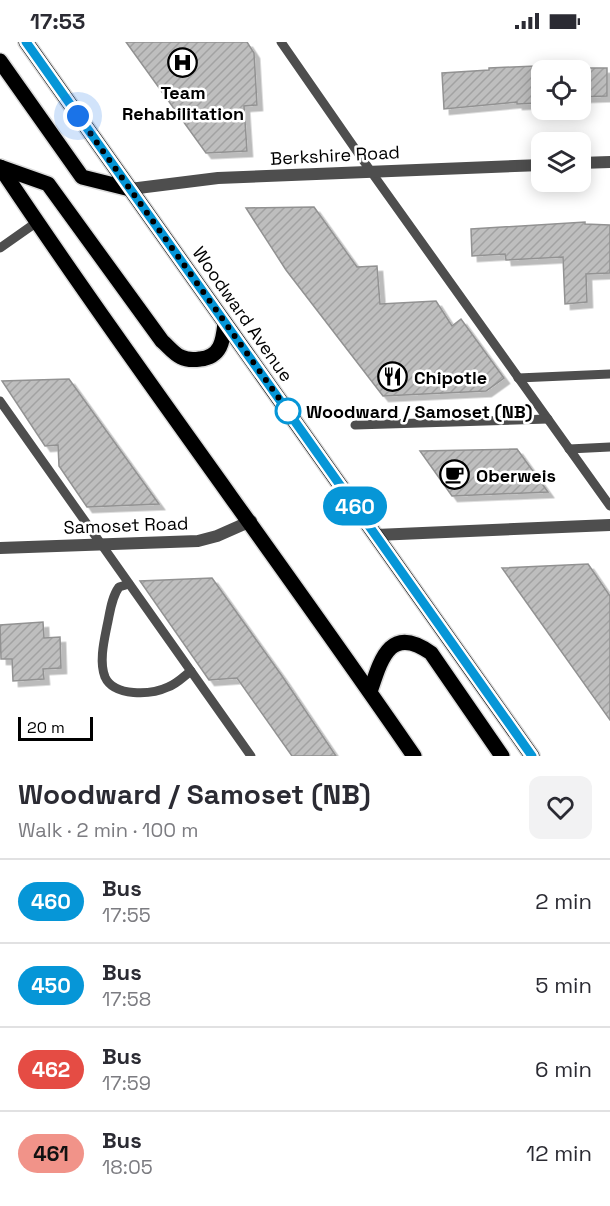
<!DOCTYPE html>
<meta charset="utf-8">
<style>
:root{--surface:#fff;--page:#f2f2f3;--text:#2b2b33;--muted:#7c7c81;--line:#e1e1e2}
body{margin:0;font-family:"Space Grotesk",sans-serif;background:var(--page);color:var(--text);height:100vh;display:flex;flex-direction:column;font-size:22px;white-space:nowrap}
*{box-sizing:border-box;margin:0}
p{font-size:20px;color:var(--muted)}
.icon{flex:none;width:33px;height:33px;fill:none;stroke:currentColor;stroke-width:2;stroke-linecap:round;stroke-linejoin:round}
.map{position:relative;height:714px;overflow:hidden}
.panel{display:flex;flex-direction:column;background:var(--surface);flex:1}
.panel>*{flex:none}
.badge{padding:0 12px;border-radius:20px;font-size:21px;line-height:39px}
.buttons{position:absolute;left:531px;top:18px;display:grid;gap:12px}
.buttons a{display:grid;place-items:center;width:60px;height:60px;border-radius:12px;background:var(--surface);box-shadow:0 3px 15px #0003;font-size:30px}
.scale{position:absolute;left:18px;bottom:15px;width:75px;box-sizing:border-box;padding-left:6px;border:3px solid #000;border-top:0;font-size:16px;line-height:21px;white-space:nowrap;color:#000;-webkit-text-stroke:4px #fff;paint-order:stroke}
.you{position:absolute;width:30px;height:30px;margin:-15px;border:4px solid #fff;border-radius:50%;background:#1a73e8;box-shadow:0 0 0 9px #1a73e833}
.map>.badge{position:absolute;translate:-50% -50%;box-shadow:0 0 0 3px #fff}
.round{display:grid;place-items:center;flex:none;width:63px;height:63px;border-radius:12px;background:var(--page)}
.head{display:flex;align-items:center;justify-content:space-between;height:102px;padding:0 18px}
h1{font-size:28px;font-weight:800;line-height:45px}
ul{padding:0;list-style:none}
li{display:flex;align-items:center;gap:18px;height:84px;padding:0 18px;border-top:2px solid var(--line)}
li div{flex:1}
li b{display:block;font-size:22px}
li em{font-style:normal}
li .badge{min-width:66px;font-weight:700;text-align:center}
.status{display:flex;justify-content:space-between;align-items:center;height:42px;padding:0 30px;background:var(--surface);direction:ltr}
.status svg{height:16px;fill:currentColor}
.map>svg:first-child{display:block}
</style>
<div class="status"><b>17:53</b><svg viewBox="0 0 49 12"><path d="M0 12V9h3v3zM5 12V6h3v6zM10 12V3h3v9zM15 12V0h3v12zM26 1h20v11H26zM47 4h2v5h-2z"/></svg></div>
<div class="map">
<svg width="610" height="714" viewBox="0 0 610 714">
<defs>
<pattern id="building-hatch" width="6" height="6" patternUnits="userSpaceOnUse" patternTransform="scale(1.5)"><rect width="6" height="6" fill="#bebebe"/><path d="M-1 1l2-2M0 6l6-6M5 7l2-2" fill="none" stroke="#a2a2a2"/></pattern>
<filter id="shadow"><feDropShadow dx="5.5" dy="5.5" stdDeviation="0" flood-color="#0004"/></filter>
</defs>
<rect width="100%" height="100%" fill="#fff"/>
<g fill="url(#building-hatch)" stroke="#929292" stroke-width="1.5" filter="url(#shadow)">
<path d="M126,0h121l7,11 3,52 -13,1 3,45 -41,2z"/>
<path d="M536,24l2,37 -21,1v-2l-73,7 -2,-36 47,-3v-2z"/>
<path d="M580,26h27v28l-27,1z"/>
<path d="M314,165l43,60 20,-1 3,38 56,-3 16,25 9,-7 43,59 -18,13 -103,5 -97,-126 -40,-62z"/>
<path d="M585,180v2l25,1v48l-24,1 1,28 -22,2 -2,-47 -57,3 -1,-6 -33,2 -1,-27z"/>
<path d="M69,337l90,125 -72,3 -28,-41 -1,-21 -13,1 -43,-65z"/>
<path d="M517,407l31,43 -96,4 -32,-45z"/>
<path d="M588,522l22,32v124l-108,-152z"/>
<path d="M212,536l70,98 54,80h-44l-55,-78 -28,2 -69,-99z"/>
<path d="M43,580l1,16 16,-1 1,31 -18,1 1,10 -31,2 -1,-22h-11l-1,-34z"/>
</g>
<g fill="none" stroke-linecap="round" stroke-linejoin="round">
<defs>
<g id="primary">
<path d="M26,0l506,714"/>
<path d="M0,19l82,116 48,12"/>
<path d="M0,125c133,199 278,391 414,589"/>
<path d="M0,125l48,17 114,157c6,5 12,13 19,16 6,3 13,3 19,2 21,-2 23,-18 25,-36"/>
<path d="M370,650c11,-33 20,-68 61,-39l71,103"/>
</g>
</defs>
<use href="#primary" stroke="#dbdbdb" stroke-width="18"/>
<g stroke="#4e4e4e" stroke-width="9">
<path d="M281,0l91,131 238,333"/>
<path d="M0,206l37,-26"/>
<path d="M518,336l92,-4"/>
<path d="M0,359l251,355"/>
<path d="M355,383l193,-6"/>
<path d="M569,407l41,-2"/>
<path d="M129,542l-10,3c-8,11 -9,26 -12,39 -3,15 -8,36 -2,51 9,20 46,18 63,10 9,-3 16,-11 23,-16"/>
</g>
<g stroke="#4e4e4e" stroke-width="12">
<path d="M580,121l30,-1"/>
<path d="M130,147l88,-11 324,-13"/>
<path d="M376,493l234,-10"/>
<path d="M0,506l198,-7 19,-5 34,-15"/>
</g>
<use href="#primary" stroke="#000" stroke-width="15"/>
</g>
<g fill="none" stroke-linecap="round" stroke-linejoin="round">
<defs>
<path id="line" d="M26,0l506,714"/>
</defs>
<use href="#line" stroke="#fff" stroke-width="14"/>
<use href="#line" stroke="#0696d7" stroke-width="9"/>
<path stroke="#000" stroke-width="6" stroke-dasharray="0 10.8" d="M78,74l210,295"/>
</g>
<defs>
<symbol id="hospital-ring" viewBox="-11 -11 22 22"><circle r="9.5" fill="#fff" stroke="#000" stroke-width="1.5"/><path d="M-5-5h3v3.5h4V-5h3V5h-3V1.5h-4V5h-3Z" fill="#000"/></symbol>
<symbol id="restaurant-ring" viewBox="-11 -11 22 22"><circle r="9.5" fill="#fff" stroke="#000" stroke-width="1.5"/><path d="M-5-6h1v4h1v-4h1v4h1v-4h1v5L-1.5 .5V6h-2V.5L-5-1ZM5-6V6H3V1.5H1.5Q1.5-4 5-6Z" fill="#000"/></symbol>
<symbol id="cafe-ring" viewBox="-11 -11 22 22"><circle r="9.5" fill="#fff" stroke="#000" stroke-width="1.5"/><path d="M-5.5-4.5H6V0H3Q3 3.5 0 3.5H-2.5Q-5.5 3.5-5.5 0ZM3-3.2v2h1.7v-2ZM-6 4.5H4V6H-6Z" fill="#000"/></symbol>
</defs>
<g fill-rule="evenodd">
<use href="#hospital-ring" x="166" y="4" width="33" height="33"/>
<use href="#restaurant-ring" x="376" y="318" width="33" height="33"/>
<use href="#cafe-ring" x="438" y="416" width="33" height="33"/>
</g>
<circle fill="#fff" stroke="#0696d7" stroke-width="3" cx="288" cy="369" r="12"/>
<g text-anchor="middle" dominant-baseline="central" stroke-width="5" stroke-linejoin="round" paint-order="stroke">
<g font-size="18" font-weight="bold" fill="#000" stroke="#fff" text-anchor="start">
<text x="183" y="50" text-anchor="middle">Team<tspan x="183" dy="21">Rehabilitation</tspan></text>
<text x="414" y="335">Chipotle</text>
<text x="476" y="433">Oberweis</text>
</g>
<g font-size="18" fill="#000" stroke="#fff">
<text transform="translate(335 113) rotate(-3)">Berkshire Road</text>
<text transform="translate(243 272) rotate(55)">Woodward Avenue</text>
<text transform="translate(126 483) rotate(-2)">Samoset Road</text>
</g>
<g font-size="18" font-weight="bold" fill="#000" stroke="#fff" text-anchor="start">
<text x="306" y="369">Woodward / Samoset (NB)</text>
</g>
</g>
</svg>
<div class="buttons">
<a><svg class="icon" aria-label="locate" viewBox="0 0 24 24"><circle cx="12" cy="12" r="6"/><path d="M12 2v4M12 18v4M2 12h4M18 12h4"/></svg></a>
<a><svg class="icon" aria-label="layers" viewBox="0 0 24 24"><path d="M12 4l9 5-9 5-9-5zM3 14l9 5 9-5"/></svg></a>
</div>
<div class="scale">20 m</div>
<div class="you" style="left:78px;top:74px"></div>
<b class="badge" style="left:355px;top:464px;background:#0696d7;color:#fff">460</b>
</div>
<section class="panel">
<div class="head"><div><h1>Woodward / Samoset (NB)</h1><p>Walk · 2 min · 100 m</p></div><a class="round"><svg class="icon" aria-label="heart" viewBox="0 0 24 24"><path d="M12 20l-8-8c-3-5 5-10 8-4 3-6 11-1 8 4z"/></svg></a></div>
<ul>
<li><span class="badge" style="background:#0696d7;color:#fff">460</span><div><b>Bus</b><p>17:55</p></div><em>2 min</em></li>
<li><span class="badge" style="background:#0696d7;color:#fff">450</span><div><b>Bus</b><p>17:58</p></div><em>5 min</em></li>
<li><span class="badge" style="background:#e54c44;color:#fff">462</span><div><b>Bus</b><p>17:59</p></div><em>6 min</em></li>
<li><span class="badge" style="background:#f19389;color:#111">461</span><div><b>Bus</b><p>18:05</p></div><em>12 min</em></li>
</ul>
</section>
